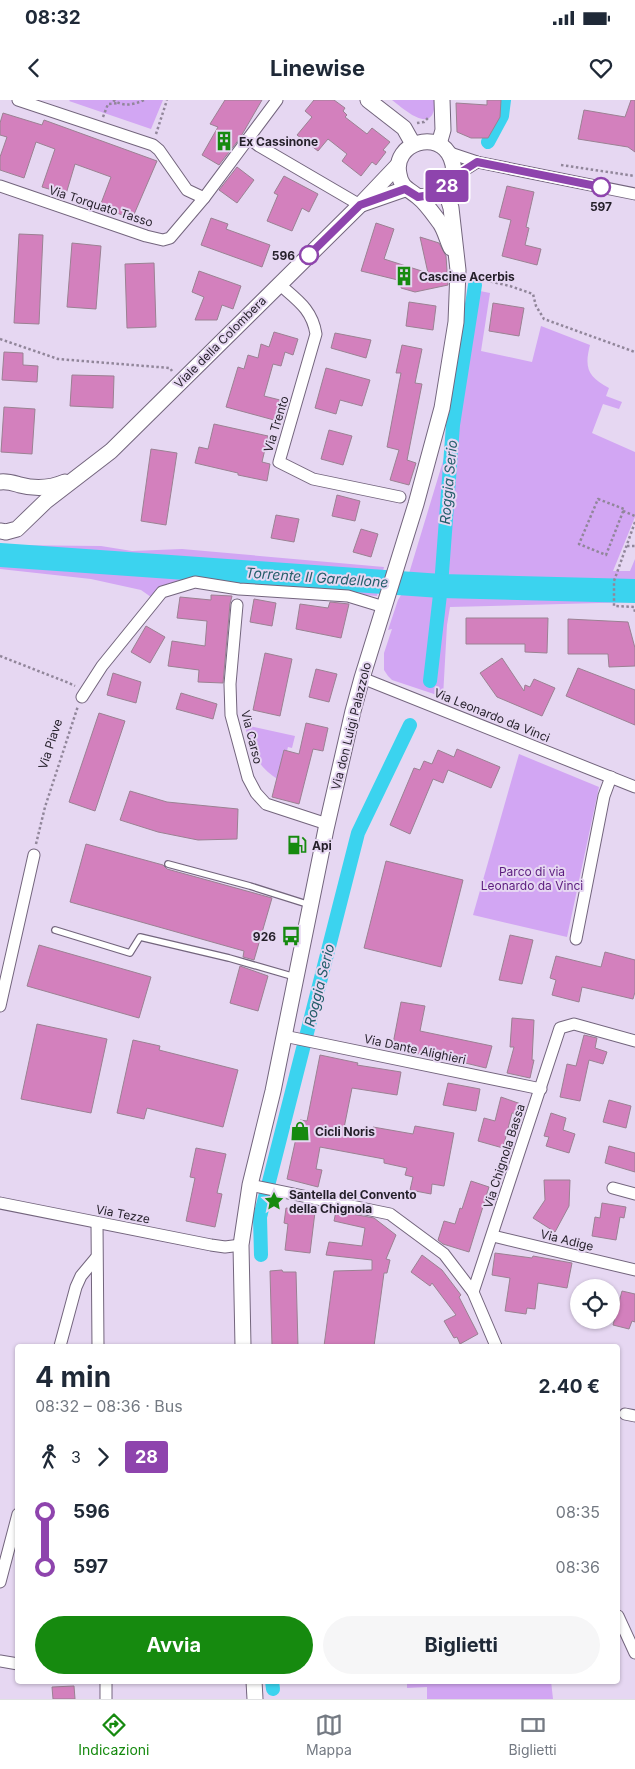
<!DOCTYPE html>
<html lang="it">
<meta charset="utf-8">
<style>
:root{--surface:#fff;--page:#f6f6f7;--text:#1f2937;--muted:#747a83;--line:#e0e1e3;--accent:#168a0f}
body{margin:0;font-family:Inter,sans-serif;background:var(--page);color:var(--text);height:100vh;display:flex;flex-direction:column;font-size:19px;white-space:nowrap}
*{box-sizing:border-box;margin:0}
p{font-size:16px;color:var(--muted)}
.icon{flex:none;width:28px;height:28px;fill:none;stroke:currentColor;stroke-width:2;stroke-linecap:round;stroke-linejoin:round}
.map{position:relative;flex:1;overflow:hidden}
.details{position:absolute;left:15px;top:1244px;width:605px;height:340px;display:flex;flex-direction:column;background:var(--surface);border-radius:5px;box-shadow:0 1px 4px #0004}
.details>*{flex:none}
.badge{padding:0 10px;border-radius:4px;font-size:18px;line-height:32px}
.fabs{position:absolute;left:570px;top:1179px;display:grid;gap:10px}
.fabs a{display:grid;place-items:center;width:50px;height:50px;border-radius:50%;background:var(--surface);box-shadow:0 1px 4px #0004;font-size:25px}
.map>.badge{position:absolute;translate:-50% -50%;box-shadow:0 0 0 2px #fff}
.legs{display:flex;align-items:center;gap:8px;height:55px;padding:0 20px;font-size:16px}
.legs p{margin-inline-start:auto}
.overview{display:flex;align-items:center;justify-content:space-between;height:85px;padding:0 20px}
h1{font-size:28px;font-weight:700;line-height:38px}
.button{display:flex;gap:10px;margin-top:auto;padding:10px 20px}
.button a{flex:1;height:58px;border-radius:30px;background:var(--accent);color:#fff;font-size:20px;font-weight:700;line-height:58px;text-align:center}
.button a+a{background:var(--page);color:var(--text)}
ul{padding:0 20px;list-style:none}
li{display:flex;align-items:center;gap:18px;height:55px;font-size:19px}
li i{display:grid;place-items:center;width:8px;height:100%;margin:0 6px;background:currentColor}
li i::after{content:'';width:12px;height:12px;margin:-6px;border:4px solid;border-radius:50%;background:var(--surface)}
li p{margin-inline-start:auto}
li:first-child i{background:linear-gradient(#0000 50%,currentColor 0)}
li:last-child i{background:linear-gradient(currentColor 50%,#0000 0)}
.status{display:flex;justify-content:space-between;align-items:center;height:35px;padding:0 25px;background:var(--surface);direction:ltr}
.status svg{height:14px;fill:currentColor}
header{display:flex;justify-content:space-between;align-items:center;height:65px;padding:0 20px;background:var(--surface);font-size:22px;font-weight:700}
.menu{display:flex;justify-content:space-around;align-items:center;height:70px;border-top:1px solid var(--line);background:var(--surface);font-size:14px;color:var(--muted)}
.menu a{display:grid;justify-items:center;gap:2px}
.menu .selected{color:var(--accent)}
.map>svg:first-child{display:block}
</style>
<div class="status"><b>08:32</b><svg viewBox="0 0 49 12"><path d="M0 12V9h3v3zM5 12V6h3v6zM10 12V3h3v9zM15 12V0h3v12zM26 1h20v11H26zM47 4h2v5h-2z"/></svg></div>
<header><svg class="icon" aria-label="back" viewBox="0 0 24 24"><path d="M15 5l-7 7 7 7"/></svg>Linewise<svg class="icon" aria-label="heart" viewBox="0 0 24 24"><path d="M12 20l-8-8c-3-5 5-10 8-4 3-6 11-1 8 4z"/></svg></header>
<div class="map">
<svg width="635" height="1599" viewBox="0 0 635 1599">
<rect width="100%" height="100%" fill="#e6d7f2"/>
<g fill="#d2a6f3">
<path d="M70,0h93l-12,29 -82,-28z"/>
<path d="M392,0h43c0,37 -29,11 -43,0z"/>
<path d="M470,189l20,4 -9,58 51,11 9,-36 49,19c-6,23 -2,32 19,43l-3,8 16,6 -3,7 -16,-5 -11,29 43,19v65l-22,54h17l5,-12v43l-185,5 -3,18 -4,72 -51,-17 -4,-4 -4,-6v-17l8,-24 -4,1 10,-30 6,-10 40,-132 24,-143z"/>
<path d="M0,445l101,1 31,5 50,-2 202,18 -7,29 -190,-14 -36,15 -10,-7 -50,-11 -91,-10z"/>
<path d="M245,625l50,11 -3,12 -4,-1 -9,33c-21,-12 -30,-31 -34,-55z"/>
<path d="M519,654l80,33 -32,150 -94,-22z"/>
<path d="M407,1581h144l2,18h-126v-12l-20,1z"/>
</g>
<g fill="none" stroke-linecap="round" stroke-linejoin="round">
<g stroke="#3bd3ef" stroke-width="14">
<path d="M488,42l14,-26 2,-16"/>
<path d="M430,581l11,-95 12,-161 22,-140"/>
<path d="M261,1155l-1,-38 98,-384 52,-108"/>
<path d="M272,1581l1,8"/>
</g>
<path stroke="#3bd3ef" stroke-width="24" d="M0,455l441,31 194,5"/>
</g>
<g fill="#d380bd" stroke="#9b8193">
<path d="M225,0h37l-22,38 -21,27 -17,-10 16,-28 -8,-3z"/>
<path d="M314,0h20l11,8 -2,3 4,4 -2,2 22,17 5,-6 18,14 -7,8 3,2 -10,13 -4,-3 -11,14 -19,-15 5,-7 -19,-15 -10,12 -21,-16 15,-18 -7,-6z"/>
<path d="M487,0h14l-1,17 -12,21h-17l-14,-6 -1,-29 31,2z"/>
<path d="M631,0h4v52l-7,-5 -50,-8 6,-29 41,7z"/>
<path d="M3,13l39,12 2,-5 113,41 -25,58 -32,-13 11,-29 -36,-13 -9,30 -24,-7 13,-38 -19,-7 -12,36 -24,-8v-13l7,-20 -7,-2v-12z"/>
<path d="M237,67l17,13 -17,23 -18,-13z"/>
<path d="M284,76l34,18 -9,18 -7,-4 -10,23 -25,-10 11,-26 -4,-2z"/>
<path d="M507,86l27,6 -8,35 3,1 -4,17 16,4 -4,16 -35,-9 9,-36 -12,-3z"/>
<path d="M211,118l17,6 -2,5 44,16 -8,22 -61,-22z"/>
<path d="M376,123l18,6 -10,30 44,14 -8,-36 19,6 7,13 2,29 -33,7 -14,-4 1,-7 -41,-10z"/>
<path d="M19,134l24,1 -4,89 -25,-1z"/>
<path d="M72,143l29,3 -5,63 -29,-2z"/>
<path d="M154,163l2,64 -29,1 -2,-64z"/>
<path d="M199,171l42,15 -8,23 -11,-4 -5,15h-22l9,-23 -12,-5z"/>
<path d="M409,202l27,4 -3,24 -27,-4z"/>
<path d="M493,203l31,5 -5,28 -30,-5z"/>
<path d="M274,232l24,7 -5,16 -8,-3 -4,14 -8,-2 -9,32 16,4 -6,20 -48,-13 12,-40 6,2 4,-14 10,3 3,-14 8,3z"/>
<path d="M335,233l36,7 -5,18 -35,-10z"/>
<path d="M402,245l20,4 -7,34 7,1 -15,76 9,3 -7,22 -19,-5 9,-30 -12,-3 14,-74h-5z"/>
<path d="M4,252l19,1v12l15,1 -1,16 -35,-2z"/>
<path d="M326,268l44,12 -8,26 -22,-6 -4,14 -21,-6z"/>
<path d="M72,275l42,1 -1,32 -43,-2z"/>
<path d="M4,307l31,2 -3,45 -31,-2z"/>
<path d="M214,324l54,12 -6,26 8,2 -3,17 -29,-6v-2l-43,-10 4,-16 9,2z"/>
<path d="M329,330l23,6 -9,29 -22,-6z"/>
<path d="M151,349l26,4 -11,72 -25,-4z"/>
<path d="M337,395l23,6 -5,20 -23,-5z"/>
<path d="M276,415l23,4 -5,23 -23,-4z"/>
<path d="M361,429l17,5 -7,23 -18,-5z"/>
<path d="M211,495l21,1 -2,8 -7,79 -25,-1 1,-12 -31,-4 4,-25 33,5 2,-25 -30,-3 3,-21 31,3z"/>
<path d="M254,499l22,4 -4,23 -22,-4z"/>
<path d="M330,502l19,2 -8,34 -45,-9 4,-25 28,4z"/>
<path d="M466,518h82l-1,35 -22,-1v-8h-59z"/>
<path d="M568,519l60,3 7,26v18l-26,1 -1,-13h-40z"/>
<path d="M146,526l19,11 -15,26 -19,-11z"/>
<path d="M265,553l27,6 -12,57 -27,-6z"/>
<path d="M502,558l22,33 1,-6 5,2 4,-8 21,9 -13,28 -45,-19 -17,-24z"/>
<path d="M578,568l57,22v35l-69,-29z"/>
<path d="M316,569l21,5 -8,28 -20,-5z"/>
<path d="M113,573l28,9 -5,21 -29,-8z"/>
<path d="M181,593l36,11 -4,15 -37,-10z"/>
<path d="M99,613l26,8 -30,90 -26,-9z"/>
<path d="M306,623l22,5 -5,23 -10,-2 -14,55 -27,-7 12,-47 15,4z"/>
<path d="M457,649l43,18 -9,21 -43,-18 -5,13 -10,-4 -23,55 -20,-9 24,-57 6,2 4,-9 8,3 6,-14 16,7z"/>
<path d="M130,691l37,11 71,7 -1,30 -39,1 -40,-8 -38,-12z"/>
<path d="M86,744l77,21 4,4 105,29 -18,62 -11,-3 1,-6 -174,-49z"/>
<path d="M386,761l77,19 -22,87 -77,-19z"/>
<path d="M510,835l23,5 -11,44 -23,-4z"/>
<path d="M39,845l112,32 -12,41 -112,-32z"/>
<path d="M605,852l30,8v32l-2,7 -51,-12 -3,15 -27,-7 4,-15 -6,-2 6,-22 45,11z"/>
<path d="M240,866l28,10 -10,35 -28,-8z"/>
<path d="M401,902l24,4 -5,25 72,15 -6,22 -29,-7 -65,-12z"/>
<path d="M512,918l22,2 -2,40h2l-4,18 -23,-5 7,-26h-4z"/>
<path d="M37,924l70,15 -16,74 -70,-14z"/>
<path d="M584,935l13,3 -2,10 12,4 -4,12 -14,-4 -9,41 -20,-4 7,-33 9,2z"/>
<path d="M133,940l27,6 -1,4 79,20 -15,57 -76,-19 -3,11 -27,-6z"/>
<path d="M320,955l38,8 -1,2 44,7 -4,23 -45,-7 -8,40 28,5 1,-6 40,7 2,-8 39,7 -10,53 -12,-2 -1,10 -21,-4 3,-13 -8,-2 2,-7 -23,-5v-4l-64,-12 -4,22 6,1 -4,17 -31,-8 13,-59 7,1z"/>
<path d="M448,983l32,6 -4,22 -33,-6z"/>
<path d="M501,997l20,7 -3,10 -6,-1 -9,35 -25,-7 6,-23 11,3z"/>
<path d="M609,1000l22,6 -5,22 -23,-6z"/>
<path d="M551,1013l15,5 -3,12 12,4 -6,19 -23,-7 3,-9 -5,-1z"/>
<path d="M609,1046l26,7v19l-30,-9z"/>
<path d="M196,1048l30,6 -9,39 5,1 -7,33 -29,-6 9,-43 -5,-1z"/>
<path d="M544,1080h26l-1,26 -14,26 -22,-14 12,-18z"/>
<path d="M471,1081l18,6 -20,65 -26,-8 -5,-4 6,-19 11,3 5,-16 2,1z"/>
<path d="M602,1103l24,4 -2,11 -4,-1 -4,23 -24,-4 3,-19 5,1z"/>
<path d="M286,1108l29,4 -5,41 -25,-3 3,-26 -4,-1z"/>
<path d="M336,1111l38,7 22,17 -10,24 4,1 -3,13h-3l-10,73h-50l10,-75 38,-1v-10l-46,-5 3,-13 33,4 3,-18 -31,-7z"/>
<path d="M495,1153l37,5 1,-2 39,7 -5,25 -29,-5 -3,26 -8,-1 -1,6 -21,-3 5,-33 -18,-3z"/>
<path d="M422,1155l20,15 19,25 -2,2 19,37 -18,10 -3,-7 -3,1 -10,-17 12,-6 -24,-32 -2,3 -19,-14z"/>
<path d="M282,1170l1,2h13l2,74h-26l-2,-75z"/>
<path d="M622,1191l13,3v28l-3,-1 -3,8 -16,-4z"/>
<path d="M74,1586l1,13h-22l-1,-12z"/>
</g>
<g fill="none" stroke-linecap="round" stroke-linejoin="round">
<defs>
<g id="service">
<path d="M168,764l82,22 60,19"/>
<path d="M55,830l75,23 10,-16 89,21 66,19"/>
</g>
<g id="minor">
<path d="M18,0l135,45 6,5 28,40 17,8"/>
<path d="M250,39l9,7 101,59"/>
<path d="M447,52l30,10 158,32"/>
<path d="M452,78l25,-16"/>
<path d="M0,86l146,50 17,4 7,-2 34,-40 73,-98"/>
<path d="M279,184c18,16 33,25 37,50l-37,128 34,17 87,18"/>
<path d="M237,505l-7,79 1,31 17,63 8,15 10,11 61,20"/>
<path d="M362,578l273,109"/>
<path d="M82,597l20,-31 60,-74 33,-10 44,7 109,7 36,11"/>
<path d="M576,839l28,-143 7,-19"/>
<path d="M0,906l34,-151"/>
<path d="M284,936l257,53"/>
<path d="M250,1085l140,29 54,40 29,38 23,54"/>
<path d="M613,1088l22,6"/>
<path d="M0,1103l211,42 14,2 16,-2"/>
<path d="M97,1123l1,123"/>
<path d="M493,1136l142,34"/>
<path d="M473,1192l87,-264 14,-4 61,17"/>
<path d="M60,1246l16,-59 5,-11 15,-18"/>
<path d="M625,1314l10,2"/>
<path d="M0,1482l18,-68"/>
<path d="M618,1516l17,37"/>
<path d="M0,1561l18,3"/>
<path d="M106,1599v-18"/>
</g>
<g id="tertiary">
<path d="M368,0l36,28 9,16"/>
<path d="M439,44l4,-14 -1,-30"/>
<path d="M418,97c22,-1 43,-14 33,-39 -12,-30 -59,-15 -52,16 2,14 10,15 19,23 8,6 16,18 22,26 5,7 7,17 11,25"/>
<path d="M362,104l43,-15"/>
<path d="M0,382c8,-1 13,1 20,3 15,4 31,3 45,-3"/>
<path d="M0,431l6,1 11,-3 29,-28 65,-50 249,-246 38,-40"/>
<path d="M243,1246l-2,-101 9,-60 23,-94 53,-262 27,-118 9,-33 54,-174 26,-96 14,-86 2,-52 -7,-62 -6,-20"/>
<path d="M254,1581l1,18"/>
</g>
</defs>
<use href="#service" stroke="#73657d" stroke-width="8"/>
<use href="#minor" stroke="#73657d" stroke-width="13"/>
<use href="#tertiary" stroke="#73657d" stroke-width="17"/>
<g stroke="#91869a" stroke-width="2.5" stroke-dasharray="2.5 2.5" stroke-linecap="butt">
<path d="M113,0c11,7 20,5 31,0"/>
<path d="M103,17l5,-13 10,-1"/>
<path d="M417,23l7,-1 5,-5"/>
<path d="M156,34l11,-34"/>
<path d="M561,65l74,11"/>
<path d="M471,177l39,9 23,8 3,12 8,13 91,33"/>
<path d="M0,239l58,20 112,9 2,3"/>
<path d="M598,399l26,10 -18,46 -27,-11z"/>
<path d="M623,411l12,5"/>
<path d="M635,422l-21,59v25l20,1 1,5"/>
<path d="M627,446h8"/>
<path d="M0,556l69,27 6,3"/>
<path d="M36,744l9,-37 33,-101"/>
</g>
<use href="#service" stroke="#fff" stroke-width="5.5"/>
<use href="#minor" stroke="#fff" stroke-width="11"/>
<use href="#tertiary" stroke="#fff" stroke-width="15"/>
</g>
<g fill="none" stroke-linecap="round" stroke-linejoin="round">
<defs>
<path id="line-1" d="M309,155l51,-50 45,-16 13,8 18,-3 9,-6 7,-10 25,-16 124,25"/>
</defs>
<use href="#line-1" stroke="#fff" stroke-width="11"/>
<use href="#line-1" stroke="#8e44ad" stroke-width="8"/>
</g>
<defs>
<symbol id="building-bare" viewBox="-9 -9 18 18"><path d="M-4-6H4V6H1V3H-1V6H-4ZM-2.5-4.3h1.7v1.8h-1.7ZM.8-4.3h1.7v1.8H.8ZM-2.5-1h1.7V.8h-1.7ZM.8-1h1.7V.8H.8Z" fill="#168a0f" stroke="#e6d7f2" stroke-width="2.5" paint-order="stroke"/></symbol>
<symbol id="fuel-bare" viewBox="-9 -9 18 18"><path d="M-5.5-6h7V0h2V4h1.3V-2.5L3-4.5l.8-.8L6-3V5H2.5V1h-1V6h-7ZM-4.2-4.7v3.2H.2V-4.7Z" fill="#168a0f" stroke="#e6d7f2" stroke-width="2.5" paint-order="stroke"/></symbol>
<symbol id="bus-bare" viewBox="-9 -9 18 18"><path d="M-5-6H5V4H4V6H2V4H-2V6H-4V4H-5ZM-3.5-4V0h7V-4ZM-3.5 1.2v1.5H-2V1.2ZM2 1.2v1.5H3.5V1.2Z" fill="#168a0f" stroke="#e6d7f2" stroke-width="2.5" paint-order="stroke"/></symbol>
<symbol id="shop-bare" viewBox="-9 -9 18 18"><path d="M-5-2.5h2.3a2.7 3.5 0 0 1 5.4 0H5L5.5 6h-11ZM-1.5-2.5h3a1.5 2.3 0 0 0-3 0Z" fill="#168a0f" stroke="#e6d7f2" stroke-width="2.5" paint-order="stroke"/></symbol>
<symbol id="sight-bare" viewBox="-9 -9 18 18"><path d="M0-6L1.8-2.2L6-1.7L2.9 1.2L3.7 5.4L0 3.3L-3.7 5.4L-2.9 1.2L-6-1.7L-1.8-2.2Z" fill="#168a0f" stroke="#e6d7f2" stroke-width="2.5" paint-order="stroke"/></symbol>
</defs>
<g fill-rule="evenodd">
<use href="#building-bare" x="210" y="27" width="28" height="28"/>
<use href="#building-bare" x="390" y="162" width="28" height="28"/>
<use href="#fuel-bare" x="283" y="731" width="28" height="28"/>
<use href="#bus-bare" x="277" y="822" width="28" height="28"/>
<use href="#shop-bare" x="286" y="1017" width="28" height="28"/>
<use href="#sight-bare" x="260" y="1087" width="28" height="28"/>
</g>
<g fill="#fff" stroke="#8e44ad" stroke-width="2.5">
<circle cx="601" cy="87" r="9"/>
<circle cx="309" cy="155" r="9"/>
</g>
<g text-anchor="middle" dominant-baseline="central" stroke-width="4" stroke-linejoin="round" paint-order="stroke">
<g font-size="12" font-weight="bold" fill="#241f29" stroke="#e6d7f2" text-anchor="start">
<text x="239" y="41">Ex Cassinone</text>
<text x="419" y="176">Cascine Acerbis</text>
<text x="312" y="745">Api</text>
<text x="276" y="836" text-anchor="end">926</text>
<text x="315" y="1031">Cicli Noris</text>
<text x="289" y="1094">Santella del Convento<tspan x="289" dy="14">della Chignola</tspan></text>
</g>
<g font-size="12" fill="#241f29" stroke="#e6d7f2">
<text transform="translate(101 106) rotate(18)">Via Torquato Tasso</text>
<text transform="translate(220 242) rotate(-45)">Viale della Colombera</text>
<text transform="translate(276 324) rotate(-73)">Via Trento</text>
<text transform="translate(492 615) rotate(22)">Via Leonardo da Vinci</text>
<text transform="translate(351 626) rotate(-76)">Via don Luigi Palazzolo</text>
<text transform="translate(252 637) rotate(76)">Via Carso</text>
<text transform="translate(50 644) rotate(-72)">Via Piave</text>
<text transform="translate(415 949) rotate(12)">Via Dante Alighieri</text>
<text transform="translate(504 1056) rotate(-72)">Via Chignola Bassa</text>
<text transform="translate(123 1114) rotate(11)">Via Tezze</text>
<text transform="translate(567 1140) rotate(14)">Via Adige</text>
</g>
<g font-size="12" font-weight="bold" fill="#241f29" stroke="#e6d7f2">
<text x="601" y="106">597</text>
<text x="295" y="155" text-anchor="end">596</text>
</g>
<g font-size="12" fill="#5b1c7e" stroke="#e6d7f2">
<text x="532" y="771">Parco di via<tspan x="532" dy="14">Leonardo da Vinci</tspan></text>
</g>
<g font-size="14" font-style="italic" fill="#235e6a" stroke="#e6d7f2">
<text transform="translate(448 382) rotate(-85)">Roggia Serio</text>
<text transform="translate(317 477) rotate(4)">Torrente Il Gardellone</text>
<text transform="translate(319 885) rotate(-76)">Roggia Serio</text>
</g>
</g>
</svg>
<div class="fabs">
<a><svg class="icon" aria-label="locate" viewBox="0 0 24 24"><circle cx="12" cy="12" r="6"/><path d="M12 2v4M12 18v4M2 12h4M18 12h4"/></svg></a>
</div>
<b class="badge" style="left:447px;top:86px;background:#8e44ad;color:#fff">28</b>
<section class="details">
<div class="overview"><div><h1>4 min</h1><p>08:32 – 08:36 · Bus</p></div><b>2.40 €</b></div>
<div class="legs"><svg class="icon" aria-label="walk" viewBox="0 0 24 24"><circle cx="13" cy="4" r="2"/><path d="M13 8l-2 6 4 7M11 14l-3 7M7 12l3-4h3l4 4"/></svg>3<svg class="icon" aria-label="forward" viewBox="0 0 24 24"><path d="M9 5l7 7-7 7"/></svg><b class="badge" style="background:#8e44ad;color:#fff">28</b></div>
<ul>
<li><i style="color:#8e44ad"></i><b>596</b><p>08:35</p></li>
<li><i style="color:#8e44ad"></i><b>597</b><p>08:36</p></li>
</ul>
<div class="button"><a>Avvia</a><a>Biglietti</a></div>
</section>
</div>
<nav class="menu">
<a class="selected"><svg class="icon" aria-label="directions" viewBox="0 0 24 24"><path d="M12 3l9 9-9 9-9-9zM9 14v-3h6M13 9l2 2-2 2"/></svg>Indicazioni</a>
<a><svg class="icon" aria-label="map" viewBox="0 0 24 24"><path d="M3 6l6-2 6 2 6-2v14l-6 2-6-2-6 2zM9 4v14M15 6v14"/></svg>Mappa</a>
<a><svg class="icon" aria-label="tickets" viewBox="0 0 24 24"><path d="M3 7h18v10H3zM15 7v10"/></svg>Biglietti</a>
</nav>
